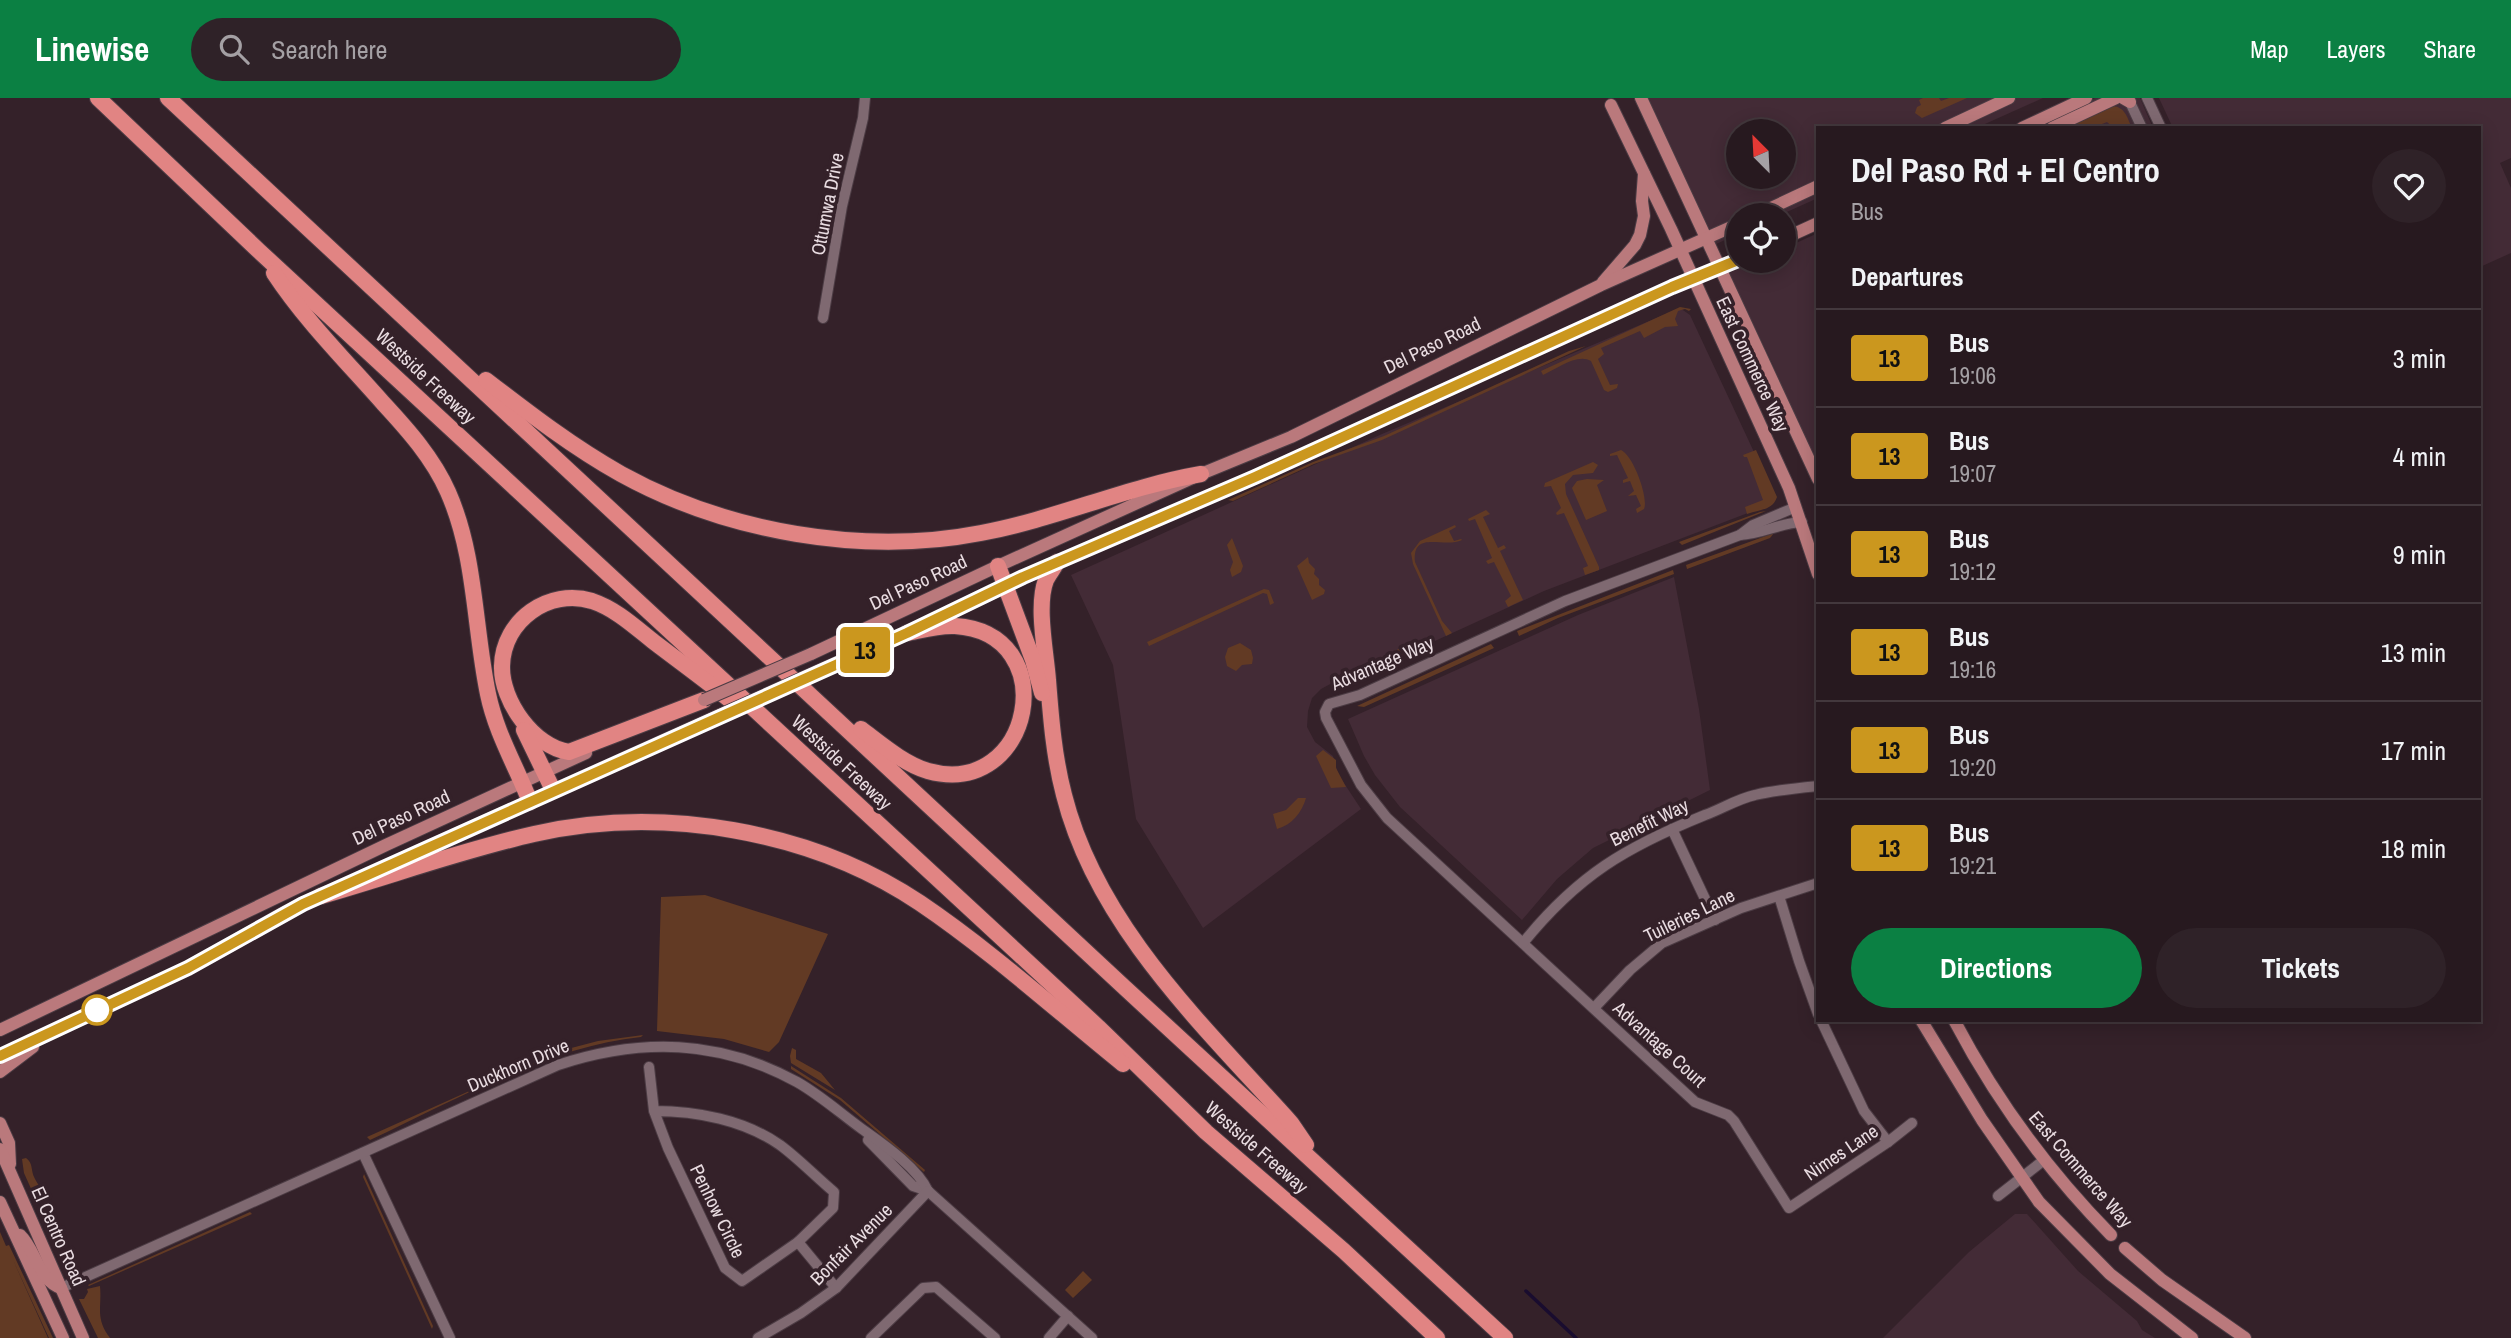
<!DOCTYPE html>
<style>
:root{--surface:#27191f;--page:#2f2228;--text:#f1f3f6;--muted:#a4a0a4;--line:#43383d;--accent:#0b8043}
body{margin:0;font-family:"Archivo Narrow",sans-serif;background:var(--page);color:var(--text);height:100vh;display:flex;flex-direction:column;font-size:26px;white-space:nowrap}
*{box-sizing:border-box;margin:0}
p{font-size:23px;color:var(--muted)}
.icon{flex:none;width:38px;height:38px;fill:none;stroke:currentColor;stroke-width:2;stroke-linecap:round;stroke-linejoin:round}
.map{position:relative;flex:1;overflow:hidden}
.sheet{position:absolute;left:1816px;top:28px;width:665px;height:896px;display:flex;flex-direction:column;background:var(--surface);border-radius:0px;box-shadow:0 4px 18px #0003,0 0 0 2px var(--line)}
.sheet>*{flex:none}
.badge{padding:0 14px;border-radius:5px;font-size:24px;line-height:46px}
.needle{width:46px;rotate:336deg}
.controls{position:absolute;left:1726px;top:21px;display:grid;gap:14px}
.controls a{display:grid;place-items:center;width:70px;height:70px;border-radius:50%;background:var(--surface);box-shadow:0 4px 18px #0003,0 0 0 2px var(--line);font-size:35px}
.map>.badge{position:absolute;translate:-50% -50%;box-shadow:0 0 0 4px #fff}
h2{padding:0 35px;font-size:26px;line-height:63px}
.round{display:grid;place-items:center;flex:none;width:74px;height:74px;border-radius:37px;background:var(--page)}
.headline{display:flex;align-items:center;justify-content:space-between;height:119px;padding:0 35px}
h1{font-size:33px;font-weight:700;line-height:52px}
.cta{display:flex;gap:14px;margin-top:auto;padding:14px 35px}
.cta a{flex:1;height:80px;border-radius:42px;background:var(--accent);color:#fff;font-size:28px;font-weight:700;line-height:80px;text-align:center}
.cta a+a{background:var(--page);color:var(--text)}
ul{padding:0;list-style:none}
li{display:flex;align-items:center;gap:21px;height:98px;padding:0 35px;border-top:2px solid var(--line)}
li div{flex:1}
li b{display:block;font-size:26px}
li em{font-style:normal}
li .badge{min-width:77px;font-weight:700;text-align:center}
header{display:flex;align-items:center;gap:42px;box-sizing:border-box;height:98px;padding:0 35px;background:var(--accent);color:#fff}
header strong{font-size:33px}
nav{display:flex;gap:38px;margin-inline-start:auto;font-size:24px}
.search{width:490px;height:63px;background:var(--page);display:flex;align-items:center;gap:18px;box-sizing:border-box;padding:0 24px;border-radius:38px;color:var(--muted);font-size:26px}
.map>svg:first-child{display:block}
</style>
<header>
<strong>Linewise</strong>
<div class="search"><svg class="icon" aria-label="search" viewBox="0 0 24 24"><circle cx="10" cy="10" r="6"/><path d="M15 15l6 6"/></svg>Search here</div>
<nav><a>Map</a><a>Layers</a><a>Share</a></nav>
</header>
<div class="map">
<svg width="2511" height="1240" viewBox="0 0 2511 1240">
<rect width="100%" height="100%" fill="#342129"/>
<g fill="#432b36" fill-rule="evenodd">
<path d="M1648,0h395l-67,30h-158v70l-38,17h-42v19l-24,11zM1738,33h45v46h-45z"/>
<path d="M2095,0h45l13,30h-122z"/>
<path d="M2159,0h352v60l-11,5 11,25v65l-31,14v-139h-307z"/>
<path d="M1818,135v237l-46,-107 -43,-90 27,-12h27v-12z"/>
<path d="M1680,210l10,7 85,182 -1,6 -230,88 -179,82 -6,7 -25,2 -13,7 -9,9 -4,13 -1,16 8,15 18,14 5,18 23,35 -158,119 -67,-109 -23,-154 -42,-90 311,-141z"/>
<path d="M1674,479l25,132 11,81 -117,58 -36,31 -35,41 -122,-113 -25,-32 -11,-19 -16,-37 230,-104z"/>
<path d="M2015,1116h12l51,57 59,50 5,9 13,8h-272l86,-86z"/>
</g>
<g fill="#623a24">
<path d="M1923,0h16l2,3 8,-3h18l-45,20 -7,-5 2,-6 4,-2 -2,-5z"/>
<path d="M2111,8c14,0 16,11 21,22h-18l-7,-6 -15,6h-27z"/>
<path d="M1680,209l11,2 -2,2 -4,-2 -7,2 -3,8 3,7 -13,1 -21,11 -4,-7 -39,17 3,6 -6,5 12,26 8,-1 -1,4 -9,4 -4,-2 -13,-29c-14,-8 -34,8 -48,14l-2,-4z"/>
<path d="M1586,248l-204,94 -68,24 -81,37 -5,-1 85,-38 71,-26 185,-85z"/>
<path d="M1621,352c12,5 28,48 23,59l-7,4 -1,-4 5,-3 -5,-11 -8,1 6,-5 -4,-10 -7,2v-3l5,-2 -11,-23 -7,1v-2z"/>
<path d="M1756,352l21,47c-5,14 -17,12 -30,17l-2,-7 18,-7 -16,-43h-3l-1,-2z"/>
<path d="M1593,364l5,3 -5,8 -20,2 -8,9 1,10 33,73v3l-14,5 -2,-7 5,-2 -24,-53 -7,2 -1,-2 5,-5 -10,-22 -7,1 1,-4z"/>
<path d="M1587,381l17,1 -7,5 10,26 -21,9 -14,-32 5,-7z"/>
<path d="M1486,412l4,4 -7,3 15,31 6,-3 2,3 -6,3 23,49 -15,7 -3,-6 6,-5 -17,-34 -6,2 -2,-3 6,-3 -17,-39 -6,2 -1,-2z"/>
<path d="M1766,413l-84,34 -3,-3 81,-30z"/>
<path d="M1455,427l1,2 -7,4 5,10 7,-2 1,1c-18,9 -50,-11 -47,22l27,59 10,12 -6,3 -33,-72 -2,-11 9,-12z"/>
<path d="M1774,435l-4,5 -83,31 -1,-4z"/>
<path d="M1232,440l11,28 -2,6 -9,5 -2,-7 3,-8 -6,-17z"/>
<path d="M1308,459l1,6 6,6 -1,5 5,5v6l6,5 -1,4 -12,6 -15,-34z"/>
<path d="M1673,472l1,4 -116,44 -39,18 -2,-5z"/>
<path d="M1264,491l5,1 5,13 -4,2 -3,-11 -4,-1 -114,53 -2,-4z"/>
<path d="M1413,544l14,2 -61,29 -6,8 -12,-1 8,-10z"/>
<path d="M1240,545l11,7 2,8 -1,6 -10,1 -6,6 -9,-5 -2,-9 3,-9z"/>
<path d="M1491,546l3,4 -130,59 -7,-1z"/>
<path d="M1323,652l13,10v8l10,19 -15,1 -15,-32z"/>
<path d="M1298,700h8c-4,14 -14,27 -29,31l-4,-15 13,-4z"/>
<path d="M705,797l123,39 -49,108 -10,10 -45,-13 -67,-8 4,-134z"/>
<path d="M643,937l-2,2c-94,10 -185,63 -271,103l-3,-3 189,-85 42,-11z"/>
<path d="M792,950l4,2v9l25,14 14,17 -44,-27 -1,-7z"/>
<path d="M791,968l50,32 84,72 -1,2 -84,-72 -49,-31z"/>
<path d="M26,1060c8,6 4,12 9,21 4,8 9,11 8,21l-6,2 -13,-29 -2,-14z"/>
<path d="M364,1076l69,152 -1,3 -69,-152z"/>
<path d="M250,1114l2,2 -163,72 -1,-1z"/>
<path d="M0,1134l6,14 3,-1 44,93h-4l-36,-78 35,78h-48z"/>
<path d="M1083,1173l9,9 -19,18 -8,-8z"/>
<path d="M100,1188c2,22 -5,32 10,52h-12l-19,-39h5l4,-7 -1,-3z"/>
</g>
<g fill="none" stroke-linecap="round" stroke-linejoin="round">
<path stroke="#190c2f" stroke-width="3.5" d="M1526,1193l50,47"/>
<defs>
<g id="minor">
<path d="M2128,0l14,30"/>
<path d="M2147,0l14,30"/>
<path d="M823,220l19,-112 21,-88 2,-20"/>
<path d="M1802,424c-22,1 -40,12 -62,13l-175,66 -205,94 -31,9 -4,8 1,6 35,67 26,33 308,284 33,13 6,6 55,87 99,-66 24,-19"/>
<path d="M1740,437l13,-10 43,-18"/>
<path d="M1672,731l43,91"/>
<path d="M1779,798l20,65 19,53"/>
<path d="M1523,845c55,-68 103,-96 182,-128 17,-6 32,-16 50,-20 20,-5 42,-7 63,-9"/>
<path d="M1594,910l36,-38 32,-27 79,-35 77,-25"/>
<path d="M1821,922l43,91 24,31"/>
<path d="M649,969l5,44 14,37 57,120 17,13 56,-39 35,-34 1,-16c-18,-15 -35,-33 -54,-47 -36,-25 -83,-34 -126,-34"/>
<path d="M868,1042l45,46 15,5"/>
<path d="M363,1055l87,185"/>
<path d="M1998,1098l46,-36"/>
<path d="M798,1144l38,46"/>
<path d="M61,1190l497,-223c82,-27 161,-26 239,17 23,13 43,31 65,47 21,15 55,38 66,62l164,147"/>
<path d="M758,1240l43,-25 35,-25 92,-97"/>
<path d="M871,1240l52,-50 13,-1 59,51"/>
<path d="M1049,1240l19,-22"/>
</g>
<g id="major">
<path d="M1641,0l177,381"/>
<path d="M2123,0l7,4"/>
<path d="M1611,7l60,124 118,259 29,86"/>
<path d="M1945,30l64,-30"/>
<path d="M2022,30l64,-30"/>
<path d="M2052,30l64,-30"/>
<path d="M1756,117l62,-29"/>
<path d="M1783,141l35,-16"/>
<path d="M1603,184l32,-37 5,-10 4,-19 -2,-15 2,-27"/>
<path d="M811,556l187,-88 203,-92 90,-37 310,-152 137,-61"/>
<path d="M825,570l82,-35 150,-71 198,-85 417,-190 66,-27"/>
<path d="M358,781l362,-164"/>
<path d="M1921,922l61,100 57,82 71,72 82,64"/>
<path d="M1954,922c42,80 94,151 157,215"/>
<path d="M0,932l386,-185 200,-92"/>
<path d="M0,958l188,-88 97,-56 43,-20"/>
<path d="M0,974l33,-25"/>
<path d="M0,1025l9,20 1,21"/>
<path d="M0,1051l83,189"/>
<path d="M0,1104l63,136"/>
<path d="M20,1137c16,15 19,46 41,53"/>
<path d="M2125,1150l37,32 83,58"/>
</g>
<g id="highway">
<path d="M98,0l161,153 839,776 108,105 138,119 93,87"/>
<path d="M168,0l956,889 381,351"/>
<path d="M274,175c31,47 72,88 109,130 25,27 50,55 65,89 28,63 26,135 40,202 8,39 28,72 42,108"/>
<path d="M486,282c44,34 87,67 135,94 105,58 242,82 360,59 75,-14 145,-46 220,-59"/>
<path d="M1057,464c-3,6 -8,12 -11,18 -10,25 0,73 2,100 3,39 6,77 16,115 33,131 140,231 227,328l15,22"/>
<path d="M998,468l35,94 9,33"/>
<path d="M704,602l-135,52c-35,-5 -68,-51 -67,-86 1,-46 47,-78 90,-65 24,8 43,26 62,41 25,19 51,38 76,58"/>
<path d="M861,631c20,15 43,35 67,42 105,29 137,-138 27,-145 -16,-1 -33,4 -48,7"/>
<path d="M524,632l29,60"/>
<path d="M321,798c70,-20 142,-46 213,-62 127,-29 277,-4 386,69 71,48 136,107 203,161"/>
</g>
</defs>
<use href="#minor" stroke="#4c3c44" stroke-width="12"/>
<use href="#major" stroke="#4c3c44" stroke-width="14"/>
<use href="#highway" stroke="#4c3c44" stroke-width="18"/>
<use href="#minor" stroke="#7f6971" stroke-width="10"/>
<use href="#major" stroke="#ba797c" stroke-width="12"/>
<use href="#highway" stroke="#e18483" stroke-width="16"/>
<defs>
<g id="major-bridge">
<path d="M704,602l107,-46"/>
<path d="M720,617l105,-47"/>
</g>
</defs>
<use href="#major-bridge" stroke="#4c3c44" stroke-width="14" stroke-linecap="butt"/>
<use href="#major-bridge" stroke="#ba797c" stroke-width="12"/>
</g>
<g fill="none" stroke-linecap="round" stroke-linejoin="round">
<defs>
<path id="line" d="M0,958l188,-88 115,-64 604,-271 116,-56 232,-100 417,-190 66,-27"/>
</defs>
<use href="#line" stroke="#fff" stroke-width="16"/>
<use href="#line" stroke="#cb971e" stroke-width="10"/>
</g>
<circle fill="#fff" stroke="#cb971e" stroke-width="3.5" cx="97" cy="912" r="14"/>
<g text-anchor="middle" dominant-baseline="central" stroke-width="7" stroke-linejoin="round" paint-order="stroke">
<g font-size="19" fill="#e9dce1" stroke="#342129">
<text transform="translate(827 106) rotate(-79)">Ottumwa Drive</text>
<text transform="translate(1432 247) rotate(-26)">Del Paso Road</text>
<text transform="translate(1753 266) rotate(65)">East Commerce Way</text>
<text transform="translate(426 278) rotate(43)">Westside Freeway</text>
<text transform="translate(918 484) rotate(-25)">Del Paso Road</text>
<text transform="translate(1382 565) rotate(-23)">Advantage Way</text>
<text transform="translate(842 664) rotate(43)">Westside Freeway</text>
<text transform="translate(401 719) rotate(-25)">Del Paso Road</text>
<text transform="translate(1649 724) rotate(-26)">Benefit Way</text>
<text transform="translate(1689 817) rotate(-26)">Tuileries Lane</text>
<text transform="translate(1660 946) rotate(42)">Advantage Court</text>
<text transform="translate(518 967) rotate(-23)">Duckhorn Drive</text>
<text transform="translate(1257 1049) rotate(41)">Westside Freeway</text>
<text transform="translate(1841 1054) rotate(-34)">Nimes Lane</text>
<text transform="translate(2081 1071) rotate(49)">East Commerce Way</text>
<text transform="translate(718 1113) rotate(64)">Penhow Circle</text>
<text transform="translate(59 1138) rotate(66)">El Centro Road</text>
<text transform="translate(851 1146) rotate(-45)">Bonfair Avenue</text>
</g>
</g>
</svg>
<div class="controls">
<a><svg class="needle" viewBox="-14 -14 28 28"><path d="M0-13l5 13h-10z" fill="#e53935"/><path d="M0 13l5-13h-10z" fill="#a4a0a4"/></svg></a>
<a><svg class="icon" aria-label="locate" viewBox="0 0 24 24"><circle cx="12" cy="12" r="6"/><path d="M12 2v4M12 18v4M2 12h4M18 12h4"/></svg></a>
</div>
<b class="badge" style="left:865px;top:552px;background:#cb971e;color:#111">13</b>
<section class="sheet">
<div class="headline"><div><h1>Del Paso Rd + El Centro</h1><p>Bus</p></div><a class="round"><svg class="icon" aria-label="heart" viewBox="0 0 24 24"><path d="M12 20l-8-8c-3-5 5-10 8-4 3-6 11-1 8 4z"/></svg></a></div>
<h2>Departures</h2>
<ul>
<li><span class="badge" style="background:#cb971e;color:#111">13</span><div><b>Bus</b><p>19:06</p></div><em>3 min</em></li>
<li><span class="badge" style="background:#cb971e;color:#111">13</span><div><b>Bus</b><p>19:07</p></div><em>4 min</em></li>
<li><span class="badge" style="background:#cb971e;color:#111">13</span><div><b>Bus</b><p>19:12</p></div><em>9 min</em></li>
<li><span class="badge" style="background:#cb971e;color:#111">13</span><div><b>Bus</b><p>19:16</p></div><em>13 min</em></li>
<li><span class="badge" style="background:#cb971e;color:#111">13</span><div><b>Bus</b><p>19:20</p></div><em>17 min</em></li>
<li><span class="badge" style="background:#cb971e;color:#111">13</span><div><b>Bus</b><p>19:21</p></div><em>18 min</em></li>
</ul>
<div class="cta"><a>Directions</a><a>Tickets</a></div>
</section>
</div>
